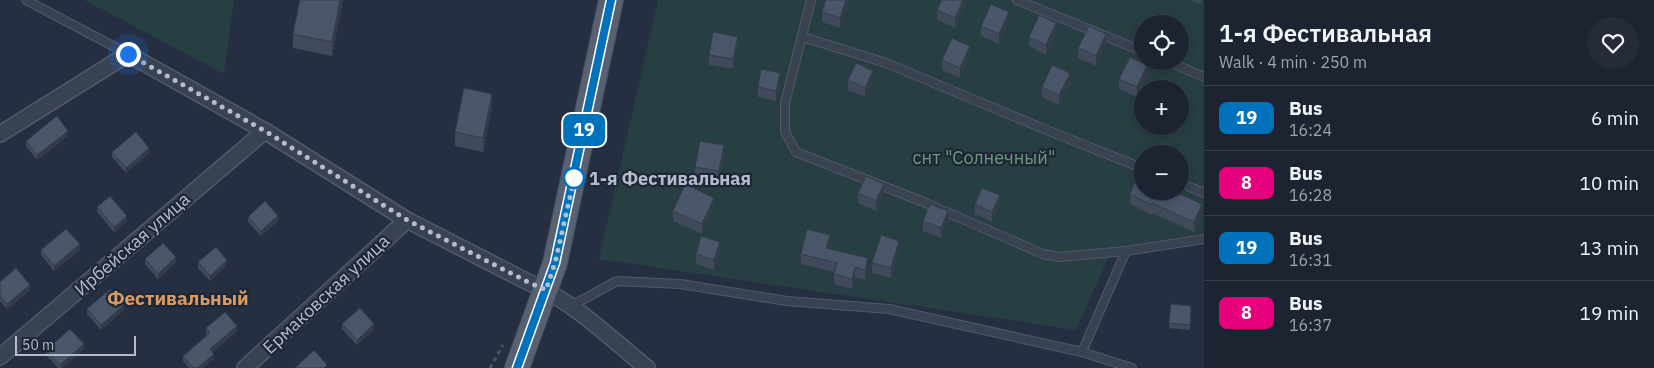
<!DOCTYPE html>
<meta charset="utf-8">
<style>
:root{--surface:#1c2331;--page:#252b39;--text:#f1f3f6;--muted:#a0a4ab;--line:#3a404d}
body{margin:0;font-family:"IBM Plex Sans",sans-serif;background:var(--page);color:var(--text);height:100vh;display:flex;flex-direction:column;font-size:19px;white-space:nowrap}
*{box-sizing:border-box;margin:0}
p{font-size:16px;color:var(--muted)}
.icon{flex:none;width:28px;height:28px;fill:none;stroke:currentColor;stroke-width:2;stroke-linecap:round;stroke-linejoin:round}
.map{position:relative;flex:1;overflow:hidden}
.side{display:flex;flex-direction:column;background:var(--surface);width:450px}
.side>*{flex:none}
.badge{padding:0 10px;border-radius:8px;font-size:18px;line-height:32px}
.fabs{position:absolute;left:1134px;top:15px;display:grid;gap:10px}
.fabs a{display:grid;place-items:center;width:55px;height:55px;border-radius:50%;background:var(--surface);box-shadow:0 2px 8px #0003,0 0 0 1px var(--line);font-size:25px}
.scale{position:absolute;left:15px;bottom:12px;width:121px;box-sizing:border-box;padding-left:5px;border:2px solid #b5bdcb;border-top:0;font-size:14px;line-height:18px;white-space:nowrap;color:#b5bdcb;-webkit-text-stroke:4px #1e2736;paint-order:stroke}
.you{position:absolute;width:25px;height:25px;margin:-12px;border:4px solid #fff;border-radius:50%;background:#1a73e8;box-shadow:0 0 0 8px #1a73e833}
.map>.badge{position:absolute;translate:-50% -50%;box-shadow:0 0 0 2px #fff}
.round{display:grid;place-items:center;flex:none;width:52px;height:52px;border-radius:26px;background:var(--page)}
.summary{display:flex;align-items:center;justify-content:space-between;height:85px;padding:0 15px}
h1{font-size:24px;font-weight:600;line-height:38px}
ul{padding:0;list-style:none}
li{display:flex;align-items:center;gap:15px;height:65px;padding:0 15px;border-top:1px solid var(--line)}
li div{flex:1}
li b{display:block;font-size:19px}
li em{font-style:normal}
li .badge{min-width:55px;font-weight:700;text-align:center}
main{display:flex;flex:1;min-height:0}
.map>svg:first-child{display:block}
</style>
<main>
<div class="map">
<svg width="1204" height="368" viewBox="0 0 1204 368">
<rect width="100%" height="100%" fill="#252f41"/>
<g fill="#273e42" fill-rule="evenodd">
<path d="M84,0h150l-10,74z"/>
<path d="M658,0h546v233l-91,15 -37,82 -477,-71zM1142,24h38v37h-38zM1142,89h38v37h-38zM1142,154h38v37h-38z"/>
</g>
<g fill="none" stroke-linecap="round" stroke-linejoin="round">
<defs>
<g id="lane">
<path d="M26,0l102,54"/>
<path d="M811,0l-26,103v29l11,20 130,51 117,51 16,3 67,-6 78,-12"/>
<path d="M1017,0l125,51"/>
<path d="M803,37l83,26 163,68 93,37"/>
<path d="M1167,61l37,16"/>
<path d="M1180,183l24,10"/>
<path d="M570,305l1,1 46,-25 63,3 107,17 102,8 193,43 50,16"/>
<path d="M1082,352l44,-101"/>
</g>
<g id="street">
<path d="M0,134l128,-80 137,77 142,89 121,62c45,19 81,55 119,86"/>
<path d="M0,357l265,-226"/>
<path d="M245,368l162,-148"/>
</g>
<path id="primary" d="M517,368l38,-105 56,-263"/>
</defs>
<use href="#lane" stroke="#515a68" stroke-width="10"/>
<use href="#street" stroke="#515a68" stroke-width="18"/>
<use href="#primary" stroke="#424b5a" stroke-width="26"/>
<path stroke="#455b5f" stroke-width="3" stroke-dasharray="4 4" stroke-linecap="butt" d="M490,368l13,-23"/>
<use href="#lane" stroke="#394251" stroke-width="8"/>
<use href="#street" stroke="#394251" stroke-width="15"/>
<use href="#primary" stroke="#576171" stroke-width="24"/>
</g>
<g fill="#404a5b">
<path d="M300,0h43l-11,56 -39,-8v-14z"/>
<path d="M848,0v5l-8,23 -18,-6v-10z"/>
<path d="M965,0v6l-10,22 -18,-8v-10z"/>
<path d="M1190,0h12l-2,4z"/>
<path d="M1009,22l-10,22 -18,-8v-10z"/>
<path d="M1056,33l-10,22 -17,-9v-9z"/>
<path d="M1106,44l-10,22 -18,-8v-10z"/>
<path d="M738,47l-5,22 -24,-4v-10z"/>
<path d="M970,56l-10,22 -18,-8v-10z"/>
<path d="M1147,75l-10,22 -18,-8v-10z"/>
<path d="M848,80l25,1 -8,16 -17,-7z"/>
<path d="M780,83l-4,18 -18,-4v-10z"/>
<path d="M1070,83l-11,22 -17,-8v-10z"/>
<path d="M492,108l-9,44 -28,-6v-14z"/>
<path d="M68,136l-31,24 -11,-14v-5z"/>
<path d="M112,152l37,1 -23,20 -14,-16z"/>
<path d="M724,155l-5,26 -24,-4v-10z"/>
<path d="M858,193l26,1 -8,17 -18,-8z"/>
<path d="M1130,194l72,20 -8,18 -42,-19v2l-22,-11z"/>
<path d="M975,204l25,1 -8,17 -17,-8z"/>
<path d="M97,207l30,14 -13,11 -17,-20z"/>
<path d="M714,207l-12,27 -29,-13v-10z"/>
<path d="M248,217l30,4 -17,15 -13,-14z"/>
<path d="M923,221h25l-7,17 -18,-7z"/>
<path d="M830,245l-1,3 39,20 -3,12 -10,-3 -3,12 -18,-5v-12l-33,-8v-10z"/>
<path d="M41,250h39l-26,21 -13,-16z"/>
<path d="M899,250l-8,28 -19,-5v-10z"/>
<path d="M720,252l-6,18 -18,-6v-10z"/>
<path d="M145,259l31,3 -18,17 -13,-15z"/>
<path d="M198,262l29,3 -17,16 -12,-13z"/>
<path d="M0,282l30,8 -23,19 -7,-8z"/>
<path d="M87,309l37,1 -23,20 -14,-16z"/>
<path d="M1191,311l-1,19 -21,-2v-5z"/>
<path d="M342,324l32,5 -17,16 -15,-16z"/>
<path d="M206,328l31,3 -24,21 1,7 -11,9h-14l-6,-7v-5l24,-21 -1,-2z"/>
<path d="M84,349l-22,19h-4l-12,-13v-5z"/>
</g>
<g fill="#343c4a">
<path d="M340,0h3l-11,56v-14z"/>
<path d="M846,0h2v5l-8,23v-10z"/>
<path d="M963,0h2v6l-10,22v-10z"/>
<path d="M1009,12v10l-10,22v-10z"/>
<path d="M1056,23v10l-10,22v-10z"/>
<path d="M1106,34v10l-10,22v-10z"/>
<path d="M738,37v10l-5,22v-10z"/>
<path d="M970,46v10l-10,22v-10z"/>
<path d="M1147,65v10l-10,22v-10z"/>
<path d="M873,71v10l-8,16v-9z"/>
<path d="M780,73v10l-4,18v-10z"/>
<path d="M1070,73v10l-11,22v-10z"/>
<path d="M492,94v14l-9,44v-14z"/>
<path d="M68,131v5l-31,24v-5z"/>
<path d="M724,145v10l-5,26v-10z"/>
<path d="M149,148v5l-23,20v-5z"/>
<path d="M884,184v10l-8,17v-10z"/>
<path d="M1000,195v10l-8,17v-10z"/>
<path d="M714,198v9l-12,27v-10z"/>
<path d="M1202,204v10l-8,18v-10z"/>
<path d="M948,211v10l-7,17v-10z"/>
<path d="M127,216v5l-13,11v-5z"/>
<path d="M278,216v5l-17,15v-5z"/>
<path d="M830,235v10l-4,13v-10z"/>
<path d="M899,241v9l-8,28v-10z"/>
<path d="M720,242v10l-6,18v-10z"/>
<path d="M80,244v6l-26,21v-5z"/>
<path d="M176,257v5l-18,17v-5z"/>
<path d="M868,258v10l-3,12v-10z"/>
<path d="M227,260v5l-17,16v-5z"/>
<path d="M855,267v10l-3,12v-10z"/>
<path d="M30,285v5l-23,19v-5z"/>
<path d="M124,305v5l-23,20v-5z"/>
<path d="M374,324v5l-17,16v-5z"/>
<path d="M237,326v5l-27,23v-5z"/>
<path d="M84,344v5l-22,19h-2v-3z"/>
<path d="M214,354v5l-11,9h-6z"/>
</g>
<g fill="#4a566a" stroke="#343c4a">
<path d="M300,0h40l-8,42 -39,-8z"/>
<path d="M826,0h20l-6,18 -18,-6z"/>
<path d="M942,0h21l-8,18 -18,-8z"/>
<path d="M991,4l18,8 -10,22 -18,-8z"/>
<path d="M1039,15l17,8 -10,22 -17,-8z"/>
<path d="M1089,26l17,8 -10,22 -18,-8z"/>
<path d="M713,32l25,5 -5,22 -24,-4z"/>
<path d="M952,38l18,8 -10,22 -18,-8z"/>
<path d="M1130,57l17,8 -10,22 -18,-8z"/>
<path d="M856,63l17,8 -8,17 -17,-8z"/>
<path d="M1052,65l18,8 -11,22 -17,-8z"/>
<path d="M761,69l19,4 -4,18 -18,-4z"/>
<path d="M464,88l28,6 -9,44 -28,-6z"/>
<path d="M57,116l11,15 -31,24 -11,-14z"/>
<path d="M136,132l13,16 -23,20 -14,-16z"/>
<path d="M700,141l24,4 -5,26 -24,-4z"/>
<path d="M866,176l18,8 -8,17 -18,-8z"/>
<path d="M1137,177l5,2v12h26l11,5 1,-2 22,10 -8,18 -42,-19v2l-22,-11z"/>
<path d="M685,184l29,14 -12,26 -29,-13z"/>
<path d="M982,188l18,7 -8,17 -17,-8z"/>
<path d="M110,196l17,20 -13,11 -17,-20z"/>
<path d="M265,201l13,15 -17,15 -13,-14z"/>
<path d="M930,204l18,7 -7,17 -18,-7z"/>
<path d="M66,229l14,15 -26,22 -13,-16z"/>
<path d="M807,229l23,6 -4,13 42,10 -3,12 -10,-3 -3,12 -18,-5 3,-11 -36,-9z"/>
<path d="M881,235l18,6 -8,27 -19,-5z"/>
<path d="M701,236l19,6 -6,18 -18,-6z"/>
<path d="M163,243l13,14 -18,17 -13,-15z"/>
<path d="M216,247l11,13 -17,16 -12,-14z"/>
<path d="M16,268l14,17 -23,19 -7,-8v-14z"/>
<path d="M110,289l14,16 -23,20 -14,-16z"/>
<path d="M1171,304l20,2 -1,19 -21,-2z"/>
<path d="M360,308l14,16 -17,16 -15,-16z"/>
<path d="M225,312l12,14 -27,23 4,5 -17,14h-4l-10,-12 27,-23 -4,-5z"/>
<path d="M70,329l14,15 -24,21 -14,-15z"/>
<path d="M314,350l13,15 -3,3h-29z"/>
</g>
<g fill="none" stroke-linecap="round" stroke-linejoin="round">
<defs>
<path id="line" d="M517,368l38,-105 56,-263"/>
</defs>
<use href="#line" stroke="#fff" stroke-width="11"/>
<use href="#line" stroke="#0072bc" stroke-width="8"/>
<path stroke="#b5bdcb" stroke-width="5" stroke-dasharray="0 9" d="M128,54l137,77 142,89 121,62 18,8 9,-27 20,-88 -1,3"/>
</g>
<circle fill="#fff" stroke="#0072bc" stroke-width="2.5" cx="574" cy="178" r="10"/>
<g text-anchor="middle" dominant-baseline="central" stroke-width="4.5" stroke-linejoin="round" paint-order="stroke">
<g font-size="18" fill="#6c9d79" stroke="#1e2736">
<text x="984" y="157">снт "Солнечный"</text>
</g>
<g font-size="18" font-weight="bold" fill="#b5bdcb" stroke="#1e2736" text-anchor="start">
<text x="589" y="178">1-я Фестивальная</text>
</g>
<g font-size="18" fill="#b5bdcb" stroke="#1e2736">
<text transform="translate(132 244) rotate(-41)">Ирбейская улица</text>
<text transform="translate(326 294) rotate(-43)">Ермаковская улица</text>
</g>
<g font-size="19" font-weight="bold" fill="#d99b63" stroke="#1e2736">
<text x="178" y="298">Фестивальный</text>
</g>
</g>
</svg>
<div class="fabs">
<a><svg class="icon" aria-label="locate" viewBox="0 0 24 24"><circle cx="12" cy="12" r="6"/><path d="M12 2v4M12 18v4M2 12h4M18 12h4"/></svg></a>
<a>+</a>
<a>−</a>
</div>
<div class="scale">50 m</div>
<div class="you" style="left:128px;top:54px"></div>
<b class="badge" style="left:584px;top:130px;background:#0072bc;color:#fff">19</b>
</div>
<section class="side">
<div class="summary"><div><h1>1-я Фестивальная</h1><p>Walk · 4 min · 250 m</p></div><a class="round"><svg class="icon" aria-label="heart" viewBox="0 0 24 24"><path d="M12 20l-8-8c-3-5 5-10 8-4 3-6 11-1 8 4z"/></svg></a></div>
<ul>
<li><span class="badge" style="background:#0072bc;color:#fff">19</span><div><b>Bus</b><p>16:24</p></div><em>6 min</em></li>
<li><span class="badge" style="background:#e6007e;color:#fff">8</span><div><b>Bus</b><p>16:28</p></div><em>10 min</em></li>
<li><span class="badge" style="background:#0072bc;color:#fff">19</span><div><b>Bus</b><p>16:31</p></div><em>13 min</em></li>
<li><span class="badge" style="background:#e6007e;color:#fff">8</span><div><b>Bus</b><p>16:37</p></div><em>19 min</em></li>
</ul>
</section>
</main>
